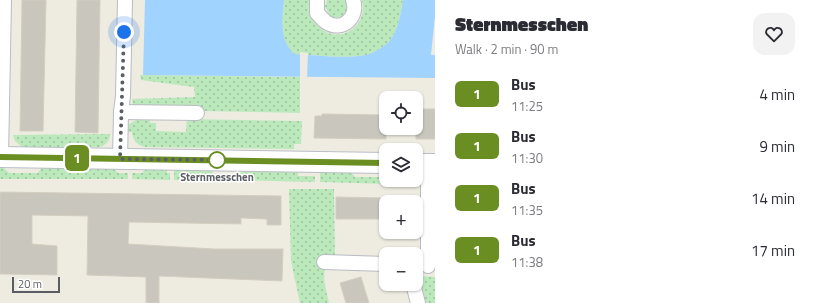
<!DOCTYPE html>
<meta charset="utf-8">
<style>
:root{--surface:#fff;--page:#f2f2f3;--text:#2b2b33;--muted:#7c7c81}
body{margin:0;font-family:"Titillium Web",sans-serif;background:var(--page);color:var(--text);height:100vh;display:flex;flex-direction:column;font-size:15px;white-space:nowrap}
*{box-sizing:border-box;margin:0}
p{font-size:13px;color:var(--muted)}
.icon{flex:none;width:22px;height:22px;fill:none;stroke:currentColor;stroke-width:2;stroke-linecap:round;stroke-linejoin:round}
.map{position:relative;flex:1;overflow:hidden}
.side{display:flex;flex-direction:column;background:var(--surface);width:380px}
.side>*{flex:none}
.badge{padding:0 8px;border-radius:6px;font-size:14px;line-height:26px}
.buttons{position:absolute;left:379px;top:91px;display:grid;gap:8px}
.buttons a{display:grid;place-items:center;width:44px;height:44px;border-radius:8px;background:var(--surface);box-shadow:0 1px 3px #0004;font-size:20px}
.scale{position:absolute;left:12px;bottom:10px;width:48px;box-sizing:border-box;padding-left:4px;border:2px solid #5a5e64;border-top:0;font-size:11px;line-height:14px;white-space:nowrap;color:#5a5e64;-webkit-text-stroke:3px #fff;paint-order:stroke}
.you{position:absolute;width:20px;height:20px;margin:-10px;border:3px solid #fff;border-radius:50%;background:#1a73e8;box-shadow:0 0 0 6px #1a73e833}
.map>.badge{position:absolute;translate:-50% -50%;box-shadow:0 0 0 2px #fff}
.round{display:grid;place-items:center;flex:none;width:42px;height:42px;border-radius:12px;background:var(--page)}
.overview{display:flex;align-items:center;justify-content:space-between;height:68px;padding:0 20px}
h1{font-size:19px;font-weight:800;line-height:30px}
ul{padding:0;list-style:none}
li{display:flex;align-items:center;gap:12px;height:52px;padding:0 20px}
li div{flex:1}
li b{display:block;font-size:15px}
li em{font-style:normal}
li .badge{min-width:44px;font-weight:700;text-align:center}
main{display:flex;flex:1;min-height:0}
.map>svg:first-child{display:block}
</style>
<main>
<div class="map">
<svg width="435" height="303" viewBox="0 0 435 303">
<defs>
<pattern id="grass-dots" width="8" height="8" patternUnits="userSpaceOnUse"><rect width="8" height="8" fill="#bbe9bc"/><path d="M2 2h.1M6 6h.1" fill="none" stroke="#9bc09c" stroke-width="1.8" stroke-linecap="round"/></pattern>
</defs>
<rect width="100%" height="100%" fill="#eeece1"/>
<g fill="url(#grass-dots)">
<path d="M284,0h25c0,5 -1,12 1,16 1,2 4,5 6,7 18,25 53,6 46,-23h41c-2,12 -4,25 -10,36 -5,9 -17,16 -27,19 -19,4 -53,0 -72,-1 -15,-16 -12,-34 -10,-54z"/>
<path d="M327,0h19c5,12 -4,21 -16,16l-5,-9z"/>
<path d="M140,75l160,2v36l-98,-2 -66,-4 -3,-2 -1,-6 63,-2 -1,-10 -53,-7z"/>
<path d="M140,118h10v5h6v8l30,1 1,-13 115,2 -1,23h-7v5l-149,-2c-8,-2 -12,-6 -13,-15h-5l2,-8z"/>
<path d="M110,134c0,7 -4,11 -10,13h-78l-7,-6 -2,-6z"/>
<path d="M0,167h3l6,6h29l4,-6h70l6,6h10v6h-128z"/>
<path d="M148,167h19v6h3v7l-38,-1v-6h10z"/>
<path d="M174,167l35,1 6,7h10l-1,5h-50z"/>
<path d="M245,168l42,1 1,3h10v4h17v6l-86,-2v-5h10z"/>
<path d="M320,170l30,1 5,6h31v3h30v-2l5,7 -101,-3z"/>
<path d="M289,189h45l1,68c-2,2 -5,5 -7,7 -8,10 -1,28 1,39h-29l-9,-42z"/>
<path d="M418,276l17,1v26h-10z"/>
</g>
<path fill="#a1d3ff" d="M145,0h139c-2,20 -5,38 10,54 19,1 53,5 72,1 10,-3 22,-10 27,-19 6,-11 8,-24 10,-36h32v16l-4,39h4v23l-292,-3z"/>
<path fill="#eeece1" d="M300,52l8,1 -1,25 -7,1z"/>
<g fill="#c9c6be" stroke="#d4cebf">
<path d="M22,0h24l-3,131h-23z"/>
<path d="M77,0h23l-2,133 -23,-1z"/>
<path d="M421,109h14v30h-19v-23h5z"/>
<path d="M322,114l64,1v24l-72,-1 1,-22h7z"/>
<path d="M0,192l281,4v29h-14v-6l-26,-1v6l-112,-2 -1,22 86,5h69l-1,32 -123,-5v27h-13v-26l-59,-2 1,-59 -56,-1v29l25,2v29l-57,-1z"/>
<path d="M336,197l50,1v21h-50z"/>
<path d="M361,277l8,26h-23l-6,-20z"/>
</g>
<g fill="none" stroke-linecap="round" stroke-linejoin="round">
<defs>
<g id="street">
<path d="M317,0v13c3,3 6,7 9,9 16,11 33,-5 27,-22"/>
<path d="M121,112l76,1"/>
<path d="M1,157l3,-157"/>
<path d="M120,159l1,-47 2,-16 2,-96"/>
<path d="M324,262l62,2"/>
<path d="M428,266v-102"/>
<path d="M413,284l5,19"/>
</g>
<g id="secondary">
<path d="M0,157l386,6"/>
<path d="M416,164h19"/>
</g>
</defs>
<use href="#street" stroke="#b9bcc2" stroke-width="16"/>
<use href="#secondary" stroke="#babec5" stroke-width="22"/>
<use href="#street" stroke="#fff" stroke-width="14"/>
<use href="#secondary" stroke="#fff" stroke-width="20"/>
</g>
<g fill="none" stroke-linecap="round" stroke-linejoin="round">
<defs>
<path id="line" d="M0,157l386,6"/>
</defs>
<use href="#line" stroke="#fff" stroke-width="9"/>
<use href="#line" stroke="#6b8e23" stroke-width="6"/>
<path stroke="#5a5e64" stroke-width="4" stroke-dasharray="0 7.2" d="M124,32l-4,127 97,1"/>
</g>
<circle fill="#fff" stroke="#6b8e23" stroke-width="2" cx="217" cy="160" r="8"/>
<g text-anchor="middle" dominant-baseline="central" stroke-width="3" stroke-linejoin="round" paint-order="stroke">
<g font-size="11" font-weight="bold" fill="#5a5e64" stroke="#fff">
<text x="217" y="177">Sternmesschen</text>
</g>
</g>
</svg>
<div class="buttons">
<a><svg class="icon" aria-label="locate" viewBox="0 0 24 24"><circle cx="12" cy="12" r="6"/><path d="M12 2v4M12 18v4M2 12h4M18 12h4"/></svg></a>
<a><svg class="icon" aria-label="layers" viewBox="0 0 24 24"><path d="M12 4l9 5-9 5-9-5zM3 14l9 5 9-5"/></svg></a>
<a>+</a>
<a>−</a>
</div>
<div class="scale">20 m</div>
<div class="you" style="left:124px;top:32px"></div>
<b class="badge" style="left:77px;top:158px;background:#6b8e23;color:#fff">1</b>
</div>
<section class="side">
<div class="overview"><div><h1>Sternmesschen</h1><p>Walk · 2 min · 90 m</p></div><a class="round"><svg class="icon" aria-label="heart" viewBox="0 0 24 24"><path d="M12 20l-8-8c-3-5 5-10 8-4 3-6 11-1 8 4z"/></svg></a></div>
<ul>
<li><span class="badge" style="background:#6b8e23;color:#fff">1</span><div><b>Bus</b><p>11:25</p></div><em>4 min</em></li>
<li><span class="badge" style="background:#6b8e23;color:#fff">1</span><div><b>Bus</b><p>11:30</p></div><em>9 min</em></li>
<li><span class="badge" style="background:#6b8e23;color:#fff">1</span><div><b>Bus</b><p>11:35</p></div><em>14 min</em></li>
<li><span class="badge" style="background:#6b8e23;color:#fff">1</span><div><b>Bus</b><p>11:38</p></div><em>17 min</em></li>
</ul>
</section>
</main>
